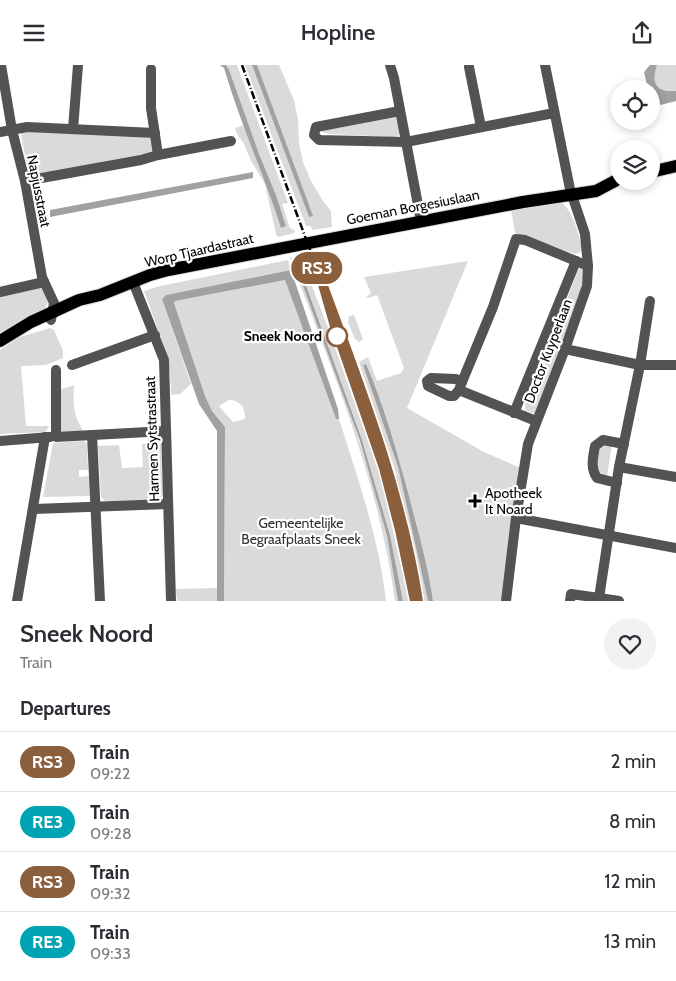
<!DOCTYPE html>
<style>
:root{--surface:#fff;--page:#f2f2f3;--text:#2b2b33;--muted:#7c7c81;--line:#e1e1e2}
body{margin:0;font-family:Cabin,sans-serif;background:var(--page);color:var(--text);height:100vh;display:flex;flex-direction:column;font-size:19px;white-space:nowrap}
*{box-sizing:border-box;margin:0}
p{font-size:16px;color:var(--muted)}
.icon{flex:none;width:28px;height:28px;fill:none;stroke:currentColor;stroke-width:2;stroke-linecap:round;stroke-linejoin:round}
.map{position:relative;height:536px;overflow:hidden}
.side{display:flex;flex-direction:column;background:var(--surface);flex:1}
.side>*{flex:none}
.badge{padding:0 10px;border-radius:16px;font-size:18px;line-height:32px}
.buttons{position:absolute;left:610px;top:15px;display:grid;gap:10px}
.buttons a{display:grid;place-items:center;width:50px;height:50px;border-radius:50%;background:var(--surface);box-shadow:0 2px 8px #0003;font-size:25px}
.map>.badge{position:absolute;translate:-50% -50%;box-shadow:0 0 0 2px #fff}
h2{padding:0 20px;font-size:19px;line-height:45px}
.round{display:grid;place-items:center;flex:none;width:52px;height:52px;border-radius:26px;background:var(--page)}
.head{display:flex;align-items:center;justify-content:space-between;height:85px;padding:0 20px}
h1{font-size:24px;font-weight:600;line-height:38px}
ul{padding:0;list-style:none}
li{display:flex;align-items:center;gap:15px;height:60px;padding:0 20px;border-top:1px solid var(--line)}
li div{flex:1}
li b{display:block;font-size:19px}
li em{font-style:normal}
li .badge{min-width:55px;font-weight:700;text-align:center}
header{display:flex;justify-content:space-between;align-items:center;height:65px;padding:0 20px;background:var(--surface);font-size:22px;font-weight:600}
.map>svg:first-child{display:block}
</style>
<header><svg class="icon" aria-label="menu" viewBox="0 0 24 24"><path d="M4 6h16M4 12h16M4 18h16"/></svg>Hopline<svg class="icon" aria-label="share" viewBox="0 0 24 24"><path d="M12 15V3M7 8l5-5 5 5M5 13v7h14v-7"/></svg></header>
<div class="map">
<svg width="676" height="536" viewBox="0 0 676 536">
<rect width="100%" height="100%" fill="#fff"/>
<g fill="#dadada" fill-rule="evenodd">
<path d="M226,0h11l51,138 -6,1 8,24 5,3 -1,2 -16,4 -2,-3 -11,-50 -14,-23 -7,-17 -7,-10 -2,-6 9,-3 27,70 10,33 5,-2 -10,-31 -17,-41z"/>
<path d="M245,0h7l57,152 3,-1 -55,-151h22l15,35 4,20 1,23 4,19 8,19 12,20 8,10 1,16 -20,3 -1,-4h-5z"/>
<path d="M657,0h19v26c-20,0 -25,-6 -19,-26z"/>
<path d="M396,52l5,15 -2,3 -5,2 -65,-3 -9,-3z"/>
<path d="M20,65l127,5c7,6 7,10 4,18l-122,23z"/>
<path d="M561,137c13,10 17,32 22,47l-4,4 -4,1 -60,-21 -4,-24z"/>
<path d="M300,190l27,70 54,153 28,123h-6l-13,-66 -28,-95 -63,-174 -3,2c33,87 68,175 90,266 6,22 8,45 12,67h-3c-16,-120 -63,-231 -105,-343z"/>
<path d="M288,195l3,10 -125,25 -4,4 29,85 -11,10 -9,1 -1,-22 -5,-24 -21,-58 12,-4z"/>
<path d="M468,196l-61,147 77,44 37,16 -18,133h-70c-5,-37 -16,-73 -25,-109 -12,-43 -24,-87 -42,-128l-3,1 35,102 30,134h-6l-8,-41 -20,-83 3,-1 -38,-114 9,-5 9,24 24,-8 3,-5 -27,-73 -8,3 -3,-1 5,-4 -7,-16z"/>
<path d="M581,202l3,3 -5,31 -41,114 -13,-5v-5l53,-134z"/>
<path d="M285,215l51,139h3c19,60 40,119 47,182h-162l1,-174 -13,-16 -7,-15 -31,-93 1,-2zM229,335c11,0 17,8 16,19l-12,3 -14,-16z"/>
<path d="M42,219l6,18 -5,11 -43,19v-40z"/>
<path d="M354,250l9,24 -4,3 -5,-4v-1l-6,-15 1,-6z"/>
<path d="M50,263l4,2 9,21v7l-17,7 -25,1 5,60h23v1l-4,5 -45,2v-84l20,-13z"/>
<path d="M74,320c-1,21 -1,29 10,47l-23,2 -2,-44z"/>
<path d="M84,376l3,3 1,26h-9v7l10,-1 1,20 -47,1 10,-54z"/>
<path d="M602,378l10,1 -5,33 -10,-2v-28z"/>
<path d="M142,379h19l2,51 -5,5 -53,1 -4,-4 -3,-51 21,-1 3,23 21,-1z"/>
<path d="M217,523v13h-40l-1,-12z"/>
</g>
<g fill="#a1a1a1">
<path d="M220,0h6l3,5 30,84 17,41 10,31 -5,2c-17,-54 -41,-105 -57,-160z"/>
<path d="M252,0h5l56,151 -4,1z"/>
<path d="M650,0h7c-6,19 -1,27 19,26v10c-18,4 -25,11 -25,-12h-3l-4,-17z"/>
<path d="M253,107v6l-203,39v-7z"/>
<path d="M299,201l63,174 28,95 13,66h-5l-11,-65 -27,-95 -64,-174z"/>
<path d="M291,205l47,139 1,10h-3l-51,-139 -110,21 -1,2 31,93 7,15 13,16 -1,174h-7v-170l-18,-27 -37,-105 4,-4z"/>
<path d="M366,299c18,41 30,85 42,128 9,36 20,72 25,109h-5l-30,-134 -35,-102z"/>
</g>
<g fill="none" stroke-linecap="round" stroke-linejoin="round">
<defs>
<g id="major">
<path d="M651,107l25,-6"/>
<path d="M0,276l31,-19 48,-22 21,-5 50,-20 18,-5 355,-68 73,-11 19,-10"/>
</g>
</defs>
<use href="#major" stroke="#dbdbdb" stroke-width="14"/>
<g stroke="#535353" stroke-width="10">
<path d="M1,0l11,65 13,51 17,96 12,26 -3,17"/>
<path d="M390,0l4,13 27,143"/>
<path d="M469,2l12,60"/>
<path d="M151,4v39l7,47"/>
<path d="M400,46l-84,16 -2,8 5,5 87,2 148,-29"/>
<path d="M73,64l5,-64"/>
<path d="M0,67l27,-5 128,6"/>
<path d="M25,116l116,-21 17,-5 73,-14"/>
<path d="M133,217l31,78 7,241"/>
<path d="M0,227l44,-10"/>
<path d="M565,284l75,16h36"/>
<path d="M72,300l83,-30"/>
<path d="M56,305v67l110,-6"/>
<path d="M462,317l31,-75 23,-68 9,1 63,26"/>
<path d="M459,325l-5,6h-5l-21,-10 -1,-5 4,-3 25,1 6,3 -3,8 77,31"/>
<path d="M514,348l62,-152"/>
<path d="M92,370l8,166"/>
<path d="M0,376l50,-4"/>
<path d="M619,402l57,10"/>
<path d="M617,418l-20,-5c-7,-10 -4,-20 -2,-32l8,-6 21,4"/>
<path d="M34,444l134,-5"/>
<path d="M516,453l160,30"/>
<path d="M599,533l20,3"/>
<path d="M17,536l28,-164"/>
<path d="M506,536l10,-83 12,-74 37,-95 22,-63 1,-20 -3,-32 -15,-45 -25,-124"/>
<path d="M570,536l1,-7 28,4 20,-131 21,-102 10,-64"/>
</g>
<use href="#major" stroke="#000" stroke-width="12"/>
<path stroke="#000" stroke-width="2.5" stroke-dasharray="8 2.5 1 2.5" stroke-linecap="butt" d="M242,0l132,359 27,91 18,86"/>
</g>
<g fill="none" stroke-linecap="round" stroke-linejoin="round">
<defs>
<path id="line" d="M414,536l-15,-71 -16,-62 -50,-145 -16,-56c40,109 84,218 102,334"/>
</defs>
<use href="#line" stroke="#fff" stroke-width="11"/>
<use href="#line" stroke="#8b5e3c" stroke-width="8"/>
</g>
<circle fill="#fff" stroke="#8b5e3c" stroke-width="2.5" cx="337" cy="271" r="10"/>
<path fill="#000" stroke="#fff" stroke-width="2" d="M472.5 428.5h5v5h5v5h-5v5h-5v-5h-5v-5h5z"/>
<g text-anchor="middle" dominant-baseline="central" stroke-width="4.5" stroke-linejoin="round" paint-order="stroke">
<g font-size="14" fill="#000" stroke="#fff">
<text transform="translate(39 126) rotate(79)">Napjusstraat</text>
<text transform="translate(413 142) rotate(-11)">Goeman Borgesiuslaan</text>
<text transform="translate(199 185) rotate(-13)">Worp Tjaardastraat</text>
<text transform="translate(548 286) rotate(-69)">Doctor Kuyperlaan</text>
<text transform="translate(152 374) rotate(-92)">Harmen Sytstrastraat</text>
</g>
<g font-size="14" font-weight="bold" fill="#000" stroke="#fff" text-anchor="end">
<text x="322" y="271">Sneek Noord</text>
</g>
<g font-size="14" fill="#000" stroke="#fff" text-anchor="start">
<text x="485" y="428">Apotheek<tspan x="485" dy="16">It Noard</tspan></text>
</g>
<g font-size="14" fill="#313131" stroke="#fff">
<text x="301" y="458">Gemeentelijke<tspan x="301" dy="16">Begraafplaats Sneek</tspan></text>
</g>
</g>
</svg>
<div class="buttons">
<a><svg class="icon" aria-label="locate" viewBox="0 0 24 24"><circle cx="12" cy="12" r="6"/><path d="M12 2v4M12 18v4M2 12h4M18 12h4"/></svg></a>
<a><svg class="icon" aria-label="layers" viewBox="0 0 24 24"><path d="M12 4l9 5-9 5-9-5zM3 14l9 5 9-5"/></svg></a>
</div>
<b class="badge" style="left:317px;top:203px;background:#8b5e3c;color:#fff">RS3</b>
</div>
<section class="side">
<div class="head"><div><h1>Sneek Noord</h1><p>Train</p></div><a class="round"><svg class="icon" aria-label="heart" viewBox="0 0 24 24"><path d="M12 20l-8-8c-3-5 5-10 8-4 3-6 11-1 8 4z"/></svg></a></div>
<h2>Departures</h2>
<ul>
<li><span class="badge" style="background:#8b5e3c;color:#fff">RS3</span><div><b>Train</b><p>09:22</p></div><em>2 min</em></li>
<li><span class="badge" style="background:#00a3b4;color:#fff">RE3</span><div><b>Train</b><p>09:28</p></div><em>8 min</em></li>
<li><span class="badge" style="background:#8b5e3c;color:#fff">RS3</span><div><b>Train</b><p>09:32</p></div><em>12 min</em></li>
<li><span class="badge" style="background:#00a3b4;color:#fff">RE3</span><div><b>Train</b><p>09:33</p></div><em>13 min</em></li>
</ul>
</section>
